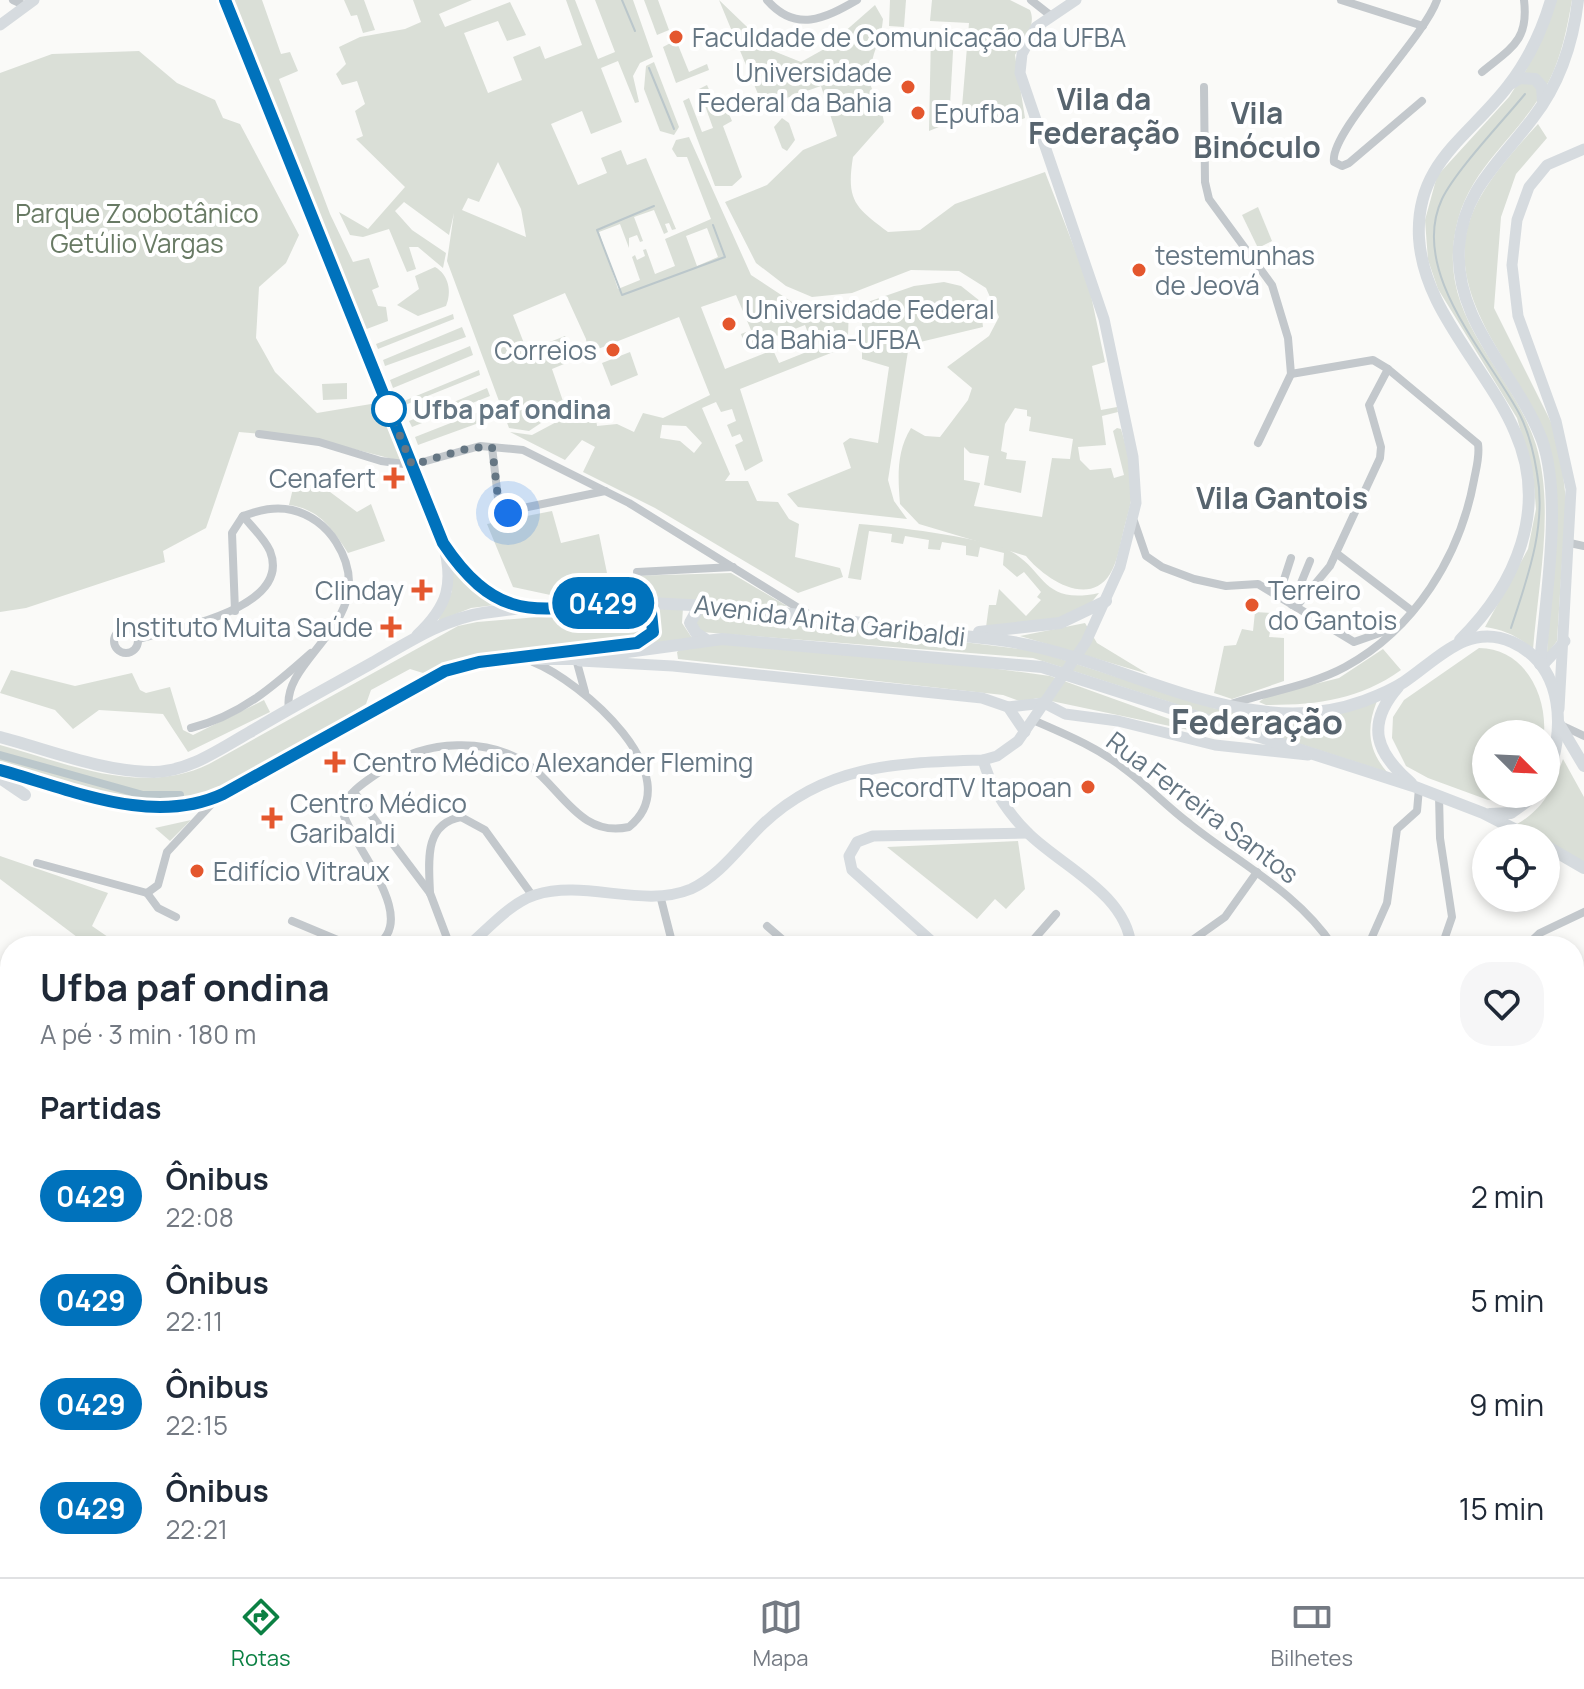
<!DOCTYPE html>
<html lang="pt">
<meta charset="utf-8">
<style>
:root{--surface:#fff;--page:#f6f6f7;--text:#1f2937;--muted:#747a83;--line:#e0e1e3;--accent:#0b8043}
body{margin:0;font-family:Manrope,sans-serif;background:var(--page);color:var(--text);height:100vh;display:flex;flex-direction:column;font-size:30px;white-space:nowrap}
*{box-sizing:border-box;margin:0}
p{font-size:26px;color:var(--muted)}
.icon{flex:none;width:44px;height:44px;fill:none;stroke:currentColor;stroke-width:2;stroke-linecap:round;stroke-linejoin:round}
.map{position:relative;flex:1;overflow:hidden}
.panel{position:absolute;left:0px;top:936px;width:1584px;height:642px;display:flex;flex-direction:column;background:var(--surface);border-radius:32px 32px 0 0;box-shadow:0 4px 12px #0003}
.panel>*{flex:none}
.badge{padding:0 16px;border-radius:26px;font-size:28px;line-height:52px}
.needle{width:52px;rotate:114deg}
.buttons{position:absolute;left:1472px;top:720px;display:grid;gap:16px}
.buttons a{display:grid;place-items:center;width:88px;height:88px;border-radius:50%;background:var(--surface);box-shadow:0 4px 12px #0003;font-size:40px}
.you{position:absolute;width:40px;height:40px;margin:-20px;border:6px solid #fff;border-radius:50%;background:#1a73e8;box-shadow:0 0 0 12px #1a73e833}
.map>.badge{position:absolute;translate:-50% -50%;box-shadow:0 0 0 4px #fff}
h2{padding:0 40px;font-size:30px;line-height:72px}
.round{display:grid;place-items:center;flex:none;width:84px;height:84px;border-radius:32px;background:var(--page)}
.summary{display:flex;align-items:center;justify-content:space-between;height:136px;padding:0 40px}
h1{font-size:38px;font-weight:700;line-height:60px}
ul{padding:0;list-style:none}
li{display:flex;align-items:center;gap:24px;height:104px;padding:0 40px}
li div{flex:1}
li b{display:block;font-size:30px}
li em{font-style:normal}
li .badge{min-width:88px;font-weight:700;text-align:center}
.tab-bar{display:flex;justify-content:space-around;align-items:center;height:112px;border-top:2px solid var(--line);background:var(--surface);font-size:22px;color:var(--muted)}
.tab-bar a{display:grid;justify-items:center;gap:4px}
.tab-bar .on{color:var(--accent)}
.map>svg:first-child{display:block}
</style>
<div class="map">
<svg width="1584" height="1577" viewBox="0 0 1584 1577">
<rect width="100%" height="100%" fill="#fafaf8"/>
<g fill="#dadfd7" fill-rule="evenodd">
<path d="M234,0h28l19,54 9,-2 8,19 -19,8 51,135 23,48 16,-4 10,29 -7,3 6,16 8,1 2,14 -24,9z"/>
<path d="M344,0h20l11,30 -12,3 -6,-18 -6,1z"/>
<path d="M413,0h59l-33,14 6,13 65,-25 16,33 -19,6 -9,-20 -34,12 24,60 34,-13 -9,-23 27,-11 5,13 37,-14 -16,-45h9l23,59 17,-7 -20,-52h38l20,57 -13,6 -7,13 6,26 -4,1 -17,-42 -17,7 21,54 -31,12 -9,-23 -31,13 27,61 29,-12 -6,-15 20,-8 6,15 19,-7 30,71 -4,1 -3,-7 -4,1 3,8 -4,2 -10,-24 -20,7 9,24 -3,1 -3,-7 -8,3v10l-9,-24 -21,8 19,57 22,-9 -8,-23 3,-2 2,5 8,-4 -2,-6 3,-1 9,25 20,-8 -10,-27 46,-20 -24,-62h-10l-5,-8 4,-9 13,-3 62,138 41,27 38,8 19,-2 -1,27 -7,14 -101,40 23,72 -18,10 -10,-26 8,-4 -3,-7 -8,3 -5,-12 9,-4 -4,-12 -11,3 -5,-10 -14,6 28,66 -5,7h23l9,20 21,1 11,17 10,5 -4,33 45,11 3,9 -45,16 -143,-85 -72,-36 12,-25 -13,-7 -17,20 -55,-28 22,3 62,-33 3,24 20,-2 17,8 9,-19 20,5 47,-23 -31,-78 -91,36 -2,-14 -21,-46 -52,22 14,36 38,-15 11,23 -24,10 13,38 -36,24 -20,-3 -62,-167 7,-48 -5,22 -45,-33 -9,9 17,19 34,23 -3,15 -25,-21h-9l7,22 -9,3 -18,-43 -26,8 -13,-2 -11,-23 29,17 37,-42 -49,-48 7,-3 -8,-25 10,-7 -8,-23 -15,4 -6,-11 10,-10 -7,-17 21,-10 45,-8 16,-7zM498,162l23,47 5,28 -64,-27 6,-12 11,4zM707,228l11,29 -21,9 -11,-30zM736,295l15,35 -10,4 5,14 59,-23 9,24 -35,14 -6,-13 -48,19 -24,-62zM662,425l24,1 16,17 -8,10 -14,-12 -20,-3z"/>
<path d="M644,0h14l11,30 -12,5z"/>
<path d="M719,0l52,50 30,12 25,-14 49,-43 8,14c-1,20 -15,41 -13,62 2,14 12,26 14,41l-31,35c-7,44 2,50 35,75l32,-2 35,-26 90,-32 44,114 16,76 -13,4 9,44 16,-3 1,5 -16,4 4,29 -28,2 2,13 10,10 21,-2 3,10 10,-3 -11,-44 4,-3 4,1c6,20 11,40 11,61 0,14 -6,29 -9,43 -3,13 -6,30 -13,41 -22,35 -67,3 -84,-18l-107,-32 -19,-20c-2,-26 -4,-52 11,-76l14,8 15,1 28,-37 4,-12 -25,-21 42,-31 10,-19 -13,-29 -27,-17 -48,-1 -59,23 -40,4 -26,-11 -30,-23 -31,-61 42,-17 36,-35 34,-14 -16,-50 -46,16 -17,-8zM1015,408l12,2v6l4,1 -2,14 44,8 -3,20 -18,-1 -10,59 -68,-11 6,-23 -16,-3v-33l6,6 19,3 -5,29 37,8 5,-32 -20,-2 1,-6 -6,-2 4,-27z"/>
<path d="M890,0h16l-2,27 -15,-1z"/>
<path d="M932,0h78l20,10c7,16 -7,31 -15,45l10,63 -13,5 -51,-4 8,-96 -39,-2z"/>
<path d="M1556,0h16c-5,28 -10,55 -23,81 -34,65 -92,90 -96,171 -4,76 62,125 83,193 19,63 2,139 -3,205 -14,-14 -29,-20 -48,-23l43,-78 8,-40 -3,-34 -16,-57 -79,-129 -10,-29 -3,-40 12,-44 72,-79 17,-27z"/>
<path d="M931,33l23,1 -5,89 -20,8z"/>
<path d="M676,40l13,32 18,-8 2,6 -33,13 -13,-36z"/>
<path d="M139,51l38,32 38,17 8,18 17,6 59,111 -13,28 -27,24 -3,51 19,34 42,41 60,-10 27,59 -89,-23 -76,-7 -33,96 -43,23 2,11 -139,46 -26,4v-539l52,-19z"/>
<path d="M654,62l25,65 -5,8 -14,-4 -16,-42 2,-23z"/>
<path d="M707,85l10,22 8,-2 7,16 -9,5 19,51 -10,9h-17l-32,-85 6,-3 13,34 11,-4 -14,-39z"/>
<path d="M782,118l7,5 6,17 -8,11 -5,-3 -8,-21z"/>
<path d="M1538,124l9,14 -31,36 -15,43 -7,91 60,120 8,38 4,34 -9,141 -10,13c3,-59 18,-152 2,-207 -12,-39 -35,-68 -54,-102 -58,-100 -28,-144 43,-221z"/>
<path d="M1258,207l14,34 -14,7 -16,-33z"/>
<path d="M435,267c14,8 17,25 11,39l-28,10 -21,-11 22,-16 -4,-13z"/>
<path d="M944,282l17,4 19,15 3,26 -67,16 -8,8 -20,129 6,21 13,18 -109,-12 -11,-13 64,-26 -8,-25 7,-5 28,5 11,-76 -27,-8v-55l52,-18z"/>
<path d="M453,314l1,5 -76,30 -2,-5z"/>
<path d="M462,327l4,10 -81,29 -2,-6z"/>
<path d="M470,346l3,9 -80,33 -3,-8z"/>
<path d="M630,352l8,23 -27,11 -9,-23z"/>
<path d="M479,370l1,5 -75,30 -1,-4z"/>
<path d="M347,383v16l-24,1 -1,-16z"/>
<path d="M487,388l3,8 -78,31 -3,-6z"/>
<path d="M494,406l4,10 -80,29 -3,-8z"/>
<path d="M295,480l31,9 31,23 14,-8 14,37 -37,12c-16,-25 -29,-44 -59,-48z"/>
<path d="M552,511l9,32 38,-9 8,39 19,4 -8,13 -49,9 -56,-12 -26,-63z"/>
<path d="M859,524c33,2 117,13 147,25 40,18 33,57 93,44l-17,21 -21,7 -75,6 3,-22h7l3,-16 27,27 15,-16 -4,-3 4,-5 -17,-20 -7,5 -14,-12 1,-12 -24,-6 -2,10 -12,-2v-9l-24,-4 -2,8 -12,-1 1,-9 -24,-4 -2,8 -12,-2 1,-8 -23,-3 -8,49 -13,-2z"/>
<path d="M452,563l51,41 -32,4 -33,13 14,-30z"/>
<path d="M731,573l56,33 -211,-7 44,-8 8,-15z"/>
<path d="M658,607l25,1 -1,15 10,15 -40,6 7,-13z"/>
<path d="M635,609l8,3 4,9 -5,13 -9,4 -164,18 -46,17 -13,-4 -39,21 -5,14c-57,33 -144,98 -210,98 -44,0 -112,-26 -156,-38v-19c67,18 141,52 209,19l249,-138 19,-4z"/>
<path d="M703,610l333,41 177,57 57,11 50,-1 57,-17c-11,27 -9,49 10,71l-354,-114 -332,-26 -7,-6z"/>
<path d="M1255,612l19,1 -5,24 15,1v43l-52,18 -18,-6 10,-47 12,-1 6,-16 11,2z"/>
<path d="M1085,623l12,20 51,31 -128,-38z"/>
<path d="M704,643l236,18 110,15 167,60 -180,-38 -15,4 -19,-7 -325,-36 -1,-7 8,-6z"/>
<path d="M1479,648c44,0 68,45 65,86h-58v60h33l-21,7 -10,-1 -60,-22 -22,-12 -14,-28 1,-21 11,-17z"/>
<path d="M1383,649l18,21c-42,30 -84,35 -135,35l-7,-3 8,-6 72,-18z"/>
<path d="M11,670l64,16 57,-13 8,17 6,3 24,-6 13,43 10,5 71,-35 6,12 -82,40 -25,-38 -64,-4 -26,19 -18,-19 -55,-17z"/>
<path d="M1563,759l21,38v67l-38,-22v-4l-29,-14c28,-16 35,-35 46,-65z"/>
<path d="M191,820l-21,21 -15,-13z"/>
<path d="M1018,841l7,48 -19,20 -11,-10 -18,20 -90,-72z"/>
<path d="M0,856l108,37 -16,33 29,20h-32l-89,-67z"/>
</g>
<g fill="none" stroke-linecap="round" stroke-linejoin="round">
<g stroke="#bbc7cb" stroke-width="2">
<path d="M622,0l13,31"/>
<path d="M649,68l25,61"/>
<path d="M654,206l-57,24 25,65 103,-38 -12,-32"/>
<path d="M1511,628c16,-49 36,-102 26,-155 -3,-19 -8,-40 -17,-58 -31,-59 -112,-143 -78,-216 14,-29 61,-78 83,-105"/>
</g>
<path stroke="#bbc7cb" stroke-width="8" d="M0,755l143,40h37"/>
<g stroke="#c3c8cc" stroke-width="8">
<path d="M13,0l13,6"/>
<path d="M767,0c29,33 57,19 90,0"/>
<path d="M1031,0l19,15"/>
<path d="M1341,0l82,26"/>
<path d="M1482,72c29,-24 47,-31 42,-72"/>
<path d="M1204,87l1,95 4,17 63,86 16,53 3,36 -33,69"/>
<path d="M1422,101l-73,62 -7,3 -8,-4c-5,-30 89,-122 103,-162"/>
<path d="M259,434l60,8 62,19 31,4 68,-19 43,4 106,53 179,111"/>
<path d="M492,447l6,51 6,14 101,-21"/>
<path d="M1134,521l12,35 16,11 32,12 32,7 32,-2 96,58 43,-15"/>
<path d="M1570,543l14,3"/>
<path d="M1336,553l76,58"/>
<path d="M637,572l96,-5"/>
<path d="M1279,595l12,-37"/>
<path d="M1292,605l18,-44"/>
<path d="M1296,607l34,-41 50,-108 1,-11 -12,-42 19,-36"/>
<path d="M235,611l-3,-78 11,-17c17,-6 32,-10 49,-6 18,4 34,16 44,32 49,77 -56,115 -47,167"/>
<circle cx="126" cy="641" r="12"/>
<path d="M138,639c35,-10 155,-30 132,-88 -6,-13 -18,-24 -27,-35"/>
<path d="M576,659l9,33"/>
<path d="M1228,705c38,-13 82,-19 117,-38 70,-38 115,-111 129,-187 2,-11 6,-24 4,-36l-90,-75 -15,-9 -82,14"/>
<path d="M1033,720c32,14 64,27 92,49 23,17 42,38 65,55 50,40 107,68 143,122"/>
<path d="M1563,726l21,10"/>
<path d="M191,728c49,-12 83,-42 120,-75"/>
<path d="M354,792l76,101 20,53"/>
<path d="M1439,795l1,43 12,79 -10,29"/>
<path d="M37,863l110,30"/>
<path d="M147,893l11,-8 9,-33 51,-55"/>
<path d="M147,893l11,15 18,9"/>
<path d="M430,893c-1,-30 -7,-69 31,-76l24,13 47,65"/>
<path d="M660,895l13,51"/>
<path d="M292,921l60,25"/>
<path d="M767,926l23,20"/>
<path d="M375,946c47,-27 -24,-100 -33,-136 4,-18 29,-32 43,-42 40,-28 104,-32 145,-2 32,24 51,72 99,61 63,-51 -48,-146 -96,-165"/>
<path d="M1028,946l28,-32"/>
<path d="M1184,946l41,-29 32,-45"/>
<path d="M1368,946l19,-43 10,-74 20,-18 2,-23"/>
<path d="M1526,946l14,-13 44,-21"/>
<path d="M0,1386l10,-1"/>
<path d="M1574,1544l10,1"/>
<path d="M54,1568l22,9"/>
<path d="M635,1568l2,9"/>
<path d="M739,1568l6,9"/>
<path d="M794,1568l9,9"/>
<path d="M1022,1568l4,9"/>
<path d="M1085,1568l4,9 6,-9"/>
<path d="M1395,1568l2,9"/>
<path d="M1489,1568l4,9"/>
<path d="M153,1577l35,-9"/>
<path d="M859,1577l5,-9"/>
<path d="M1301,1577l11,-9"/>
</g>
<g stroke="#d6dbdf" stroke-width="11">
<path d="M225,0l218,543c11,41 5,63 -26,92"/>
<path d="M0,25l34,-25"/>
<path d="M448,550l26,34 46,25"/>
<path d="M580,661l93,5 309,32 26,9 17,25"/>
<path d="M1542,666l23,-25"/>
<path d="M1008,707l36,-4 21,11 53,7 97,24 93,10"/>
<path d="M1559,709l12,-220 -15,-68 -38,-105 -6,-51 5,-45 12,-33 18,-22 37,-16"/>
<path d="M983,760c8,28 25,53 46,74 34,33 97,60 102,112"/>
<path d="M468,946c19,-16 42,-43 67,-51 50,-16 108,14 156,-6 29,-13 50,-44 72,-65 64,-61 137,-61 220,-64l14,-4 21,-15 68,-99 34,-75 16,-64 -3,-46 -29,-138 -84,-246 2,-19 14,-27 40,-27"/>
<path d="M937,946l-85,-76 -3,-14 8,-14 16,-6 155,-3"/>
<path d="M0,1046l10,-2"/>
<path d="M380,1568l3,9"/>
<path d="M192,1577l1,-9"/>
</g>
<g stroke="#d6dbdf" stroke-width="12">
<path d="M1512,83l8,-5 15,1 7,8 1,14"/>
<path d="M700,605l-10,18 6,10 9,6"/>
<path d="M979,632l81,-9 46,-22"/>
<path d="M1460,640c56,-55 89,-132 55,-208 -11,-26 -28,-50 -43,-73 -25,-38 -50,-75 -53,-121 -4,-75 49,-100 89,-152 20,-26 34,-55 43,-86"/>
<path d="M556,653l90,-13c12,-13 8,-27 -4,-39"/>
<path d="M1540,664c5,-63 23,-165 2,-224 -25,-66 -88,-117 -83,-193 4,-57 42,-86 74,-129 27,-35 40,-75 45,-118"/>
<path d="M1398,687c-33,38 -22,66 13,96"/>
<path d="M1559,724l25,42"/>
<path d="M0,737c49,13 103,35 154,35 36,-1 66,-23 96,-40 40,-24 81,-46 122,-69 35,-20 71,-44 111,-50 144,-22 286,-4 428,17 43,6 88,7 130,18 74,18 144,54 219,63 35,5 71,2 104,-10 13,-5 28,-11 40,-19 33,-22 64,-60 108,-40 53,24 54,90 34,138"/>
<path d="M0,770c70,19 152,57 223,24l222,-123 52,-12h79l146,-20 320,28 371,119 70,27 49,25"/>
<path d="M0,778l25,17"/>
<path d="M1490,814l21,-1 26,-19"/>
<path d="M1546,846l38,22"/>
<path d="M1574,1420l10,-11"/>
<path d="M1574,1436l10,-12"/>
<path d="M1574,1476l10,-6"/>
<path d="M1574,1488l10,-7"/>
<path d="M1207,1577l4,-9"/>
<path d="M1250,1577l6,-9"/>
</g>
</g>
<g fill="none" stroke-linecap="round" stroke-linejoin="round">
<defs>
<path id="line" d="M0,770c70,19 152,57 223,24l222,-123 34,-9 158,-19 16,-11 -2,-20 -9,-11c-95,4 -138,33 -199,-58l-218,-543"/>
</defs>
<use href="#line" stroke="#fff" stroke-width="18"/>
<use href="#line" stroke="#0072bc" stroke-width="12"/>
<path stroke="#657683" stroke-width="8" stroke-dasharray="0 14.4" d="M389,409l23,56 57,-17 23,-1 7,59 9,7"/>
</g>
<g fill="#e4572e" stroke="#fff" stroke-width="3">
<circle cx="676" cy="37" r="8"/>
<circle cx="908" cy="87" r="8"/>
<circle cx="918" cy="113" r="8"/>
<circle cx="1139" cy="270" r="8"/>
<circle cx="729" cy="324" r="8"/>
<circle cx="613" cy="350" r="8"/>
<path d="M390 466h8v8h8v8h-8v8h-8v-8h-8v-8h8z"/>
<path d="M418 578h8v8h8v8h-8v8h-8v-8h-8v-8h8z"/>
<circle cx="1252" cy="605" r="8"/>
<path d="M387 615h8v8h8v8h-8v8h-8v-8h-8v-8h8z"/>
<path d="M331 750h8v8h8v8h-8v8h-8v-8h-8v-8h8z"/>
<circle cx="1088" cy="787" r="8"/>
<path d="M268 806h8v8h8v8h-8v8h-8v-8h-8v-8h8z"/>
<circle cx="197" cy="871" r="8"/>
</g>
<circle fill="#fff" stroke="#0072bc" stroke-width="4" cx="389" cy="409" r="16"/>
<g text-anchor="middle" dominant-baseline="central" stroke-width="8" stroke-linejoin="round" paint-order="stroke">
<g font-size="26" fill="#657683" stroke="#fff" text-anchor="start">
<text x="692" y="37">Faculdade de Comunicação da UFBA</text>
<text x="892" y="72" text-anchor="end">Universidade<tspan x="892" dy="30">Federal da Bahia</tspan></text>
<text x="934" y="113">Epufba</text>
<text x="1155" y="255">testemunhas<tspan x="1155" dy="30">de Jeová</tspan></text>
<text x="745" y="309">Universidade Federal<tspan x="745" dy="30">da Bahia-UFBA</tspan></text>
<text x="597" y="350" text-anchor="end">Correios</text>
<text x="376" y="478" text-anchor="end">Cenafert</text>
<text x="404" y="590" text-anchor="end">Clinday</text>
<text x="1268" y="590">Terreiro<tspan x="1268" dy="30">do Gantois</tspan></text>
<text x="373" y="627" text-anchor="end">Instituto Muita Saúde</text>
<text x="353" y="762">Centro Médico Alexander Fleming</text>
<text x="1072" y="787" text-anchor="end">RecordTV Itapoan</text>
<text x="290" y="803">Centro Médico<tspan x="290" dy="30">Garibaldi</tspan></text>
<text x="213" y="871">Edifício Vitraux</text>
</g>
<g font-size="26" fill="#687a64" stroke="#fff">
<text x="137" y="213">Parque Zoobotânico<tspan x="137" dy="30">Getúlio Vargas</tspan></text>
</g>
<g font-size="26" font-weight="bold" fill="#657683" stroke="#fff" text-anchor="start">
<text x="413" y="409">Ufba paf ondina</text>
</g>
<g font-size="26" fill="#657683" stroke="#fff">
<text transform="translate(830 620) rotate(7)">Avenida Anita Garibaldi</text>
<text transform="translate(1203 807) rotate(37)">Rua Ferreira Santos</text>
</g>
<g font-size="30" font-weight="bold" fill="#57646e" stroke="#fff">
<text x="1104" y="98">Vila da<tspan x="1104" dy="34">Federação</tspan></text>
<text x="1257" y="112">Vila<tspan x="1257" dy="34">Binóculo</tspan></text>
<text x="1282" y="497">Vila Gantois</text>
</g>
<g font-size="34" font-weight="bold" fill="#57646e" stroke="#fff">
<text x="1257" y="721">Federação</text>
</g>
</g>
</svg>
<div class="buttons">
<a><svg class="needle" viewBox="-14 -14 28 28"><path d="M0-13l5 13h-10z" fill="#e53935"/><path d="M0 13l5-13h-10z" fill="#747a83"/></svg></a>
<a><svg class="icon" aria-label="locate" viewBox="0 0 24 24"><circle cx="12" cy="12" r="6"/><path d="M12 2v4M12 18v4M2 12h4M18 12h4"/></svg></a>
</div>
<div class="you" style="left:508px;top:513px"></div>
<b class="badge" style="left:603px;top:603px;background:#0072bc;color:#fff">0429</b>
<section class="panel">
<div class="summary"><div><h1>Ufba paf ondina</h1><p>A pé · 3 min · 180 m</p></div><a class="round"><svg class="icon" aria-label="heart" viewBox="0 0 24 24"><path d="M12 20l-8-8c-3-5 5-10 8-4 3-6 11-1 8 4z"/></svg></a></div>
<h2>Partidas</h2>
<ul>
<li><span class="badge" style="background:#0072bc;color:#fff">0429</span><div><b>Ônibus</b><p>22:08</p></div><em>2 min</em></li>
<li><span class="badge" style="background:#0072bc;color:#fff">0429</span><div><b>Ônibus</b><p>22:11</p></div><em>5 min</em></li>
<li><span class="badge" style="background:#0072bc;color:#fff">0429</span><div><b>Ônibus</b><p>22:15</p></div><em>9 min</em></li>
<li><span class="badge" style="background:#0072bc;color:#fff">0429</span><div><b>Ônibus</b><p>22:21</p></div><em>15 min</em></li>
</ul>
</section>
</div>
<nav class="tab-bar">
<a class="on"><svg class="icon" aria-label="directions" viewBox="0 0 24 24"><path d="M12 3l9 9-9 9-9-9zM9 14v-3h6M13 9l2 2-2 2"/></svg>Rotas</a>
<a><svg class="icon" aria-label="map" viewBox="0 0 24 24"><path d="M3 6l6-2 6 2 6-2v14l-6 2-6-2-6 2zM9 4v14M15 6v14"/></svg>Mapa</a>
<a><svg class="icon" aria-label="tickets" viewBox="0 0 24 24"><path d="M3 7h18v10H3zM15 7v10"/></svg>Bilhetes</a>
</nav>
